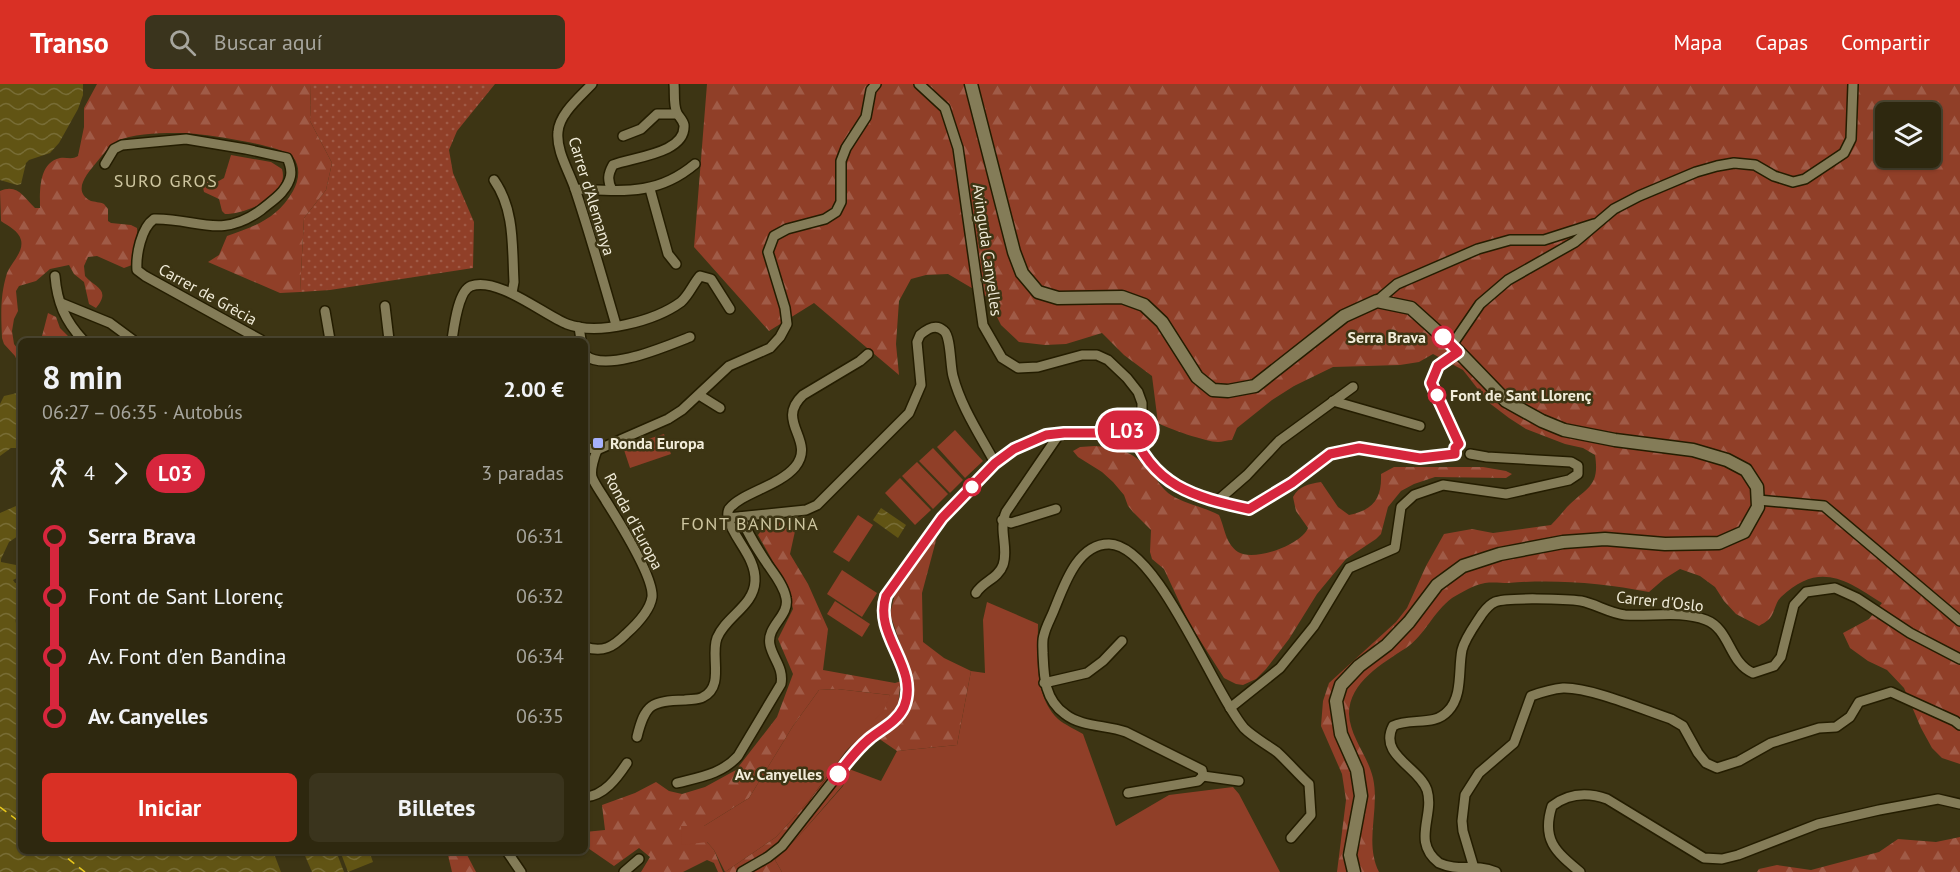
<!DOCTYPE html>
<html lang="es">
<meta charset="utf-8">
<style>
:root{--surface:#2e280f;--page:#3a341d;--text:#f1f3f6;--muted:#a7a69e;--line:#49442f;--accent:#d93025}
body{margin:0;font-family:"PT Sans",sans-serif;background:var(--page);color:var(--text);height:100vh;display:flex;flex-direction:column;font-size:22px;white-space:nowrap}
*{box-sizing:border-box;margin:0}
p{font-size:20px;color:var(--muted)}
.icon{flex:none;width:33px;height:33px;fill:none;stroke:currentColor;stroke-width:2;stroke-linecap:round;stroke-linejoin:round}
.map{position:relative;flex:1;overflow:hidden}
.details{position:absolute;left:18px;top:254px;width:570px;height:516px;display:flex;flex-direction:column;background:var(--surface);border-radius:9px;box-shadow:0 2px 4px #0004,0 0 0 2px var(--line)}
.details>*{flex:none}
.badge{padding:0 12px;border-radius:20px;font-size:21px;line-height:39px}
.tools{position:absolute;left:1875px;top:18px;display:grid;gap:12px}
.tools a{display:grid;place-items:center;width:66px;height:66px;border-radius:9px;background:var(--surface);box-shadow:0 2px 4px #0004,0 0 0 2px var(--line);font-size:30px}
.map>.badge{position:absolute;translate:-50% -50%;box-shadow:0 0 0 3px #fff}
.legs{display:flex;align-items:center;gap:9px;height:66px;padding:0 24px;font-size:20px}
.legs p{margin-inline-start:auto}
.head{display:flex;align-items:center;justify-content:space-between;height:102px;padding:0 24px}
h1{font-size:33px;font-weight:700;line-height:45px}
.primary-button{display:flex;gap:12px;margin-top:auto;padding:12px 24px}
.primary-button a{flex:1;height:69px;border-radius:9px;background:var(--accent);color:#fff;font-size:24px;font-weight:700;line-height:69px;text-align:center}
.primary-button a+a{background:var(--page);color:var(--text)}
ul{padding:0 24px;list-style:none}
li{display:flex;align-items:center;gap:21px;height:60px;font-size:22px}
li i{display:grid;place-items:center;width:9px;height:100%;margin:0 8px;background:currentColor}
li i::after{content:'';width:15px;height:15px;margin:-8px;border:4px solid;border-radius:50%;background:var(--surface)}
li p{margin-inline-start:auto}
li:first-child i{background:linear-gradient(#0000 50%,currentColor 0)}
li:last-child i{background:linear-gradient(currentColor 50%,#0000 0)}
header{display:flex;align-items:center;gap:36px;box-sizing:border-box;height:84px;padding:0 30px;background:var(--accent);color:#fff}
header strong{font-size:28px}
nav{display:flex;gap:33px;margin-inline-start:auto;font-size:21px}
.search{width:420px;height:54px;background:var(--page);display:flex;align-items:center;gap:15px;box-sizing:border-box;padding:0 21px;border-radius:9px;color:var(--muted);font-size:22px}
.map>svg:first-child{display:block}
</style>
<header>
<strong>Transo</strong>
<div class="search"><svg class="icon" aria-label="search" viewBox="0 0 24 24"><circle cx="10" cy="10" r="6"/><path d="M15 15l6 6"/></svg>Buscar aquí</div>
<nav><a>Mapa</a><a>Capas</a><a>Compartir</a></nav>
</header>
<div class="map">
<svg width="1960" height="788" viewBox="0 0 1960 788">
<defs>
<pattern id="grass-dots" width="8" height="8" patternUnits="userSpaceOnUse" patternTransform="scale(1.5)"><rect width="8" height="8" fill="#903f28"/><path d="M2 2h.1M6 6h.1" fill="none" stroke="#a05b47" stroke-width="1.8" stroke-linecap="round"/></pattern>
<pattern id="forest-firs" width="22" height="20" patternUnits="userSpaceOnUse" patternTransform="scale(1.5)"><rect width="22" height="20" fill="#903f28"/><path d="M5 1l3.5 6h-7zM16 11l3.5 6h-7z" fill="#a05b47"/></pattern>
<pattern id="water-waves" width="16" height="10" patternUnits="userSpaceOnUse" patternTransform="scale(1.5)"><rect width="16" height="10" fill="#615414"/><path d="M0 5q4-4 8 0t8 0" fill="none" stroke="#786d36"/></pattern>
</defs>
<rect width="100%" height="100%" fill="#3d3514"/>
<path fill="url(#grass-dots)" d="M311,0h184l-38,47 -8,19 4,23 21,49 -1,46 -143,22 -30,2 4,-74 22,-28 6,-27 -22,-42z"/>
<g fill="url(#forest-firs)" fill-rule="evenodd">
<path d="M97,0h214l-1,37 22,42 -6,27 -22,28 -4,74 -20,1 -72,-31 11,-7 8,-19c28,-10 50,-17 66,-45 6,-11 8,-24 0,-34 -11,-12 -93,-24 -111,-24 -19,0 -42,0 -60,6 -11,3 -19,16 -26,24 -8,10 -25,28 -5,38 3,1 9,1 13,3l4,5v12l3,2 20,2 6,3 1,12 -6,25 -8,3 -27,-12 -9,1 -4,9 1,10c9,11 27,13 11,32l-7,-4 -5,-22 -10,-8 -5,-9 -19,4 -14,12 -17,5 -3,5 2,20 -4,8 -2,12 2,13 7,9v17l-6,-14 -11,-12 -2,-6c-1,-24 -2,-42 5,-65 4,-10 17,-21 14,-33 -2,-9 -13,-14 -20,-19l-1,-30c17,-8 24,6 35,17h5c0,-16 -2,-45 20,-50 7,-1 12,2 18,-2l6,-29v-19z"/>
<path d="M707,0h1253v680l-18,-6 -10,-10 -11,-20 -17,-40 -17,-18 -19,-9 -18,-13 -7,-15 26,-14 13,-16c-37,-24 -63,-42 -101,-6 -6,6 -6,15 -11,21 -2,3 -8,6 -11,8l-23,-12 -12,-13 -9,-14 -15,-11 -20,-7 -16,10 -15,13c-47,-9 -93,-13 -141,-9 -7,0 -15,-1 -23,0 -11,2 -23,9 -33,15 -19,14 -27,37 -46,50 -23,15 -57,34 -57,66 1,23 19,42 24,64 7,32 -9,64 6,94h-42l9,-72 -4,-26 -21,-48 2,-25 6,-18 67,-61 11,-14 19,-42 18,-32 28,-5 21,4 58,-8c6,-6 11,-12 16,-18 20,-20 33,-20 28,-52l-12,-7 -18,-4 -39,-15 -17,-11 -21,-16 -25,-32 -30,-16 -14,8 -19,3 -67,2 -39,19 -22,14 -35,28 -5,12c-4,0 -10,2 -14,2 -11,0 -52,-14 -60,-19l-6,-47 -28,-21 -22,-22 -36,11 -21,1 -26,-3 -18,-17 -14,-28 -39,-23 -22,1 -15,4 -12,22 -3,43 3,31 -85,-72 -45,28 -75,-84zM1886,28h44v46h-44z"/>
<path d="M231,71l40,7 11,7c8,27 -36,45 -57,45l-3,-3 -3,-12 -15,-7 -2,-9 2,-2 13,1 7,-4z"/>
<path d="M48,229l8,4 4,11 12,12h-31z"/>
<path d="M1095,362c27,3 39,5 57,28 6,7 11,16 19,21 14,9 33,12 48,20 6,13 6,28 19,37 16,10 63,-7 70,-24l-12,-17 -3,-14c6,-11 15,-13 28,-15l17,25 11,8c24,-5 33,-16 32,-41l13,-7h89l23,4 6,3 -6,4 -71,-1 -21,7 -13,7 -13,16 -7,27 -5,5 -30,20 -29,35 -28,45 -23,30 -10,10 -13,6 -7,-1 -12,-6 -35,-55 -25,-54 -12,-10 -2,-7 1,-22 -18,-18 -5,-6 -4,-11 -11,-13 -11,-10 -24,-15 -5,-6 7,-4z"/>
<path d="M797,438l-7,32 18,30 20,45 -5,41 72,13 17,-5 -22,-64 7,-28 41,-53 -16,60 1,49 21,16 27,13 -14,74 -60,6 -19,-13 -16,14 -13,17 -6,16 -45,52 -23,23 7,12h-57l51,-35 32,-35 82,-107 -53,-6 -18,1 -26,36 -44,72 -45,28 3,16 7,8 9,22h-5l-4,-9 -7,-3 -24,12h-42l9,-15 -11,-9 -25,18 -29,-20v-14l20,-2 -3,-25 33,-12 21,-11 13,9 13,3 23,-7 31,-17 41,-53 16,-43 -15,-35 15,-30 -5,-21 -30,-53 9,-12z"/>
<path d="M1960,753v35h-203l2,-3 18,-4 34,5 68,-18 19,-13 38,3z"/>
<path d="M447,767h18l11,21h-24z"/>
</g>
<g fill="#903f28">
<path d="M955,346l28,31 -18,17 -28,-31z"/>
<path d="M664,350l7,20 -41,14 -7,-21z"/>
<path d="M933,364l30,32 -13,13 -31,-32z"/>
<path d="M917,378l31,32 -15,15 -31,-33z"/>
<path d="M900,394l31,32 -16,15 -30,-32z"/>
<path d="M858,431l15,10 -24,37 -16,-10z"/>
<path d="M842,486l35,23 -15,24 -35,-23z"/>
<path d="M835,517l35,23 -8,13 -35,-23z"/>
<path d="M987,518l51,22c0,31 -5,71 20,95 7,6 17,10 25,15l33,92 53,-31 64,-8 6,7 41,78h-498l-7,-12 23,-23 45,-51 6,-17 32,12 16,-30 60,-6 14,-74 14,2 -2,-53z"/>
<path d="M837,605l53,6 -6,15 -38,41 -38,51 -32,35 -51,35 -11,-22 -7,-8 -25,3 -1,-19h23l45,-28 44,-72 26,-36z"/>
</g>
<g fill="url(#water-waves)">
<path d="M0,0h83v11l-5,14 -19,34 -9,10 -21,7 -3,3 -5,21 -4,1 -17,-5z"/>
<path d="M17,309l4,2v58l-5,-5h-5l-11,8v-52l4,-8z"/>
<path d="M21,400v50l-12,8 -8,17v3l20,4v10l-8,4 2,3h6c0,7 1,13 0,20 -2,16 -11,12 0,31v216l252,1 8,21h-281v-359l16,-7z"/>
<path d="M881,424l25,17 -8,13 -25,-18z"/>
<path d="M303,767h33l8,21h-32z"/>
<path d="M340,767h29l4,11 -25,10z"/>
</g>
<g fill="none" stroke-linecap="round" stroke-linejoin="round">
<g stroke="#e9c81c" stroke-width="1.5" stroke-dasharray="8 6" stroke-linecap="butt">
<path d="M0,723l21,16"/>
<path d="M57,766l28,22"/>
</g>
<defs>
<g id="street">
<path d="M592,0c-12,13 -33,30 -34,48 -2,19 11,39 17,57 15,45 28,91 41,136"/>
<path d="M623,52l18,-7 16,-15h20"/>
<path d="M105,80l9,-15 8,-4 64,-6 60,10 41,9c7,14 4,23 -5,34 -6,7 -14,12 -21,18 -41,30 -64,8 -107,9 -13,9 -18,36 -17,51l8,6 116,64"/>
<path d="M494,96c21,30 18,67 20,102l-2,11"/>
<path d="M575,105c47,2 82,7 120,-25"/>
<path d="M650,105l18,65 8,10"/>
<path d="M612,106c-5,-10 -4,-16 1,-25 19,-8 73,-11 71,-40 -1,-5 -5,-8 -7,-12 -4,-8 -2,-21 -3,-29"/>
<path d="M55,192c2,26 10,45 28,64"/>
<path d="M1377,217l20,-17 81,-35 32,-9h34l50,-16"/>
<path d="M61,219l49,20 23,17"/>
<path d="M385,222l4,34"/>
<path d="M325,227l5,29"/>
<path d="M579,243l2,13"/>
<path d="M452,256c2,-13 6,-49 19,-54 26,-10 73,29 96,38 31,12 88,-3 114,-22 8,-7 12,-18 19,-26l11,3 19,30"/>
<path d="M1452,261l28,-41 28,-24 67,-38 39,-33 25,-13 57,-24 21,-6 17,-3 21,2 19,11 19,6 12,-3 39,-26 7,-14 2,-55"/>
<path d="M1458,268l-20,14 -7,17 28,61"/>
<path d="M585,271c21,18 81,-9 105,-18"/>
<path d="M699,311l21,13"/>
<path d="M1333,317l87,25"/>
<path d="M1131,344c21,58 63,69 118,81l43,-26 38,-29 29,-6 61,10 35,-4"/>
<path d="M585,363l12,3c-3,8 -7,19 -5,27 3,8 10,17 14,24 12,19 48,76 46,96 -2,14 -16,28 -26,37 -13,13 -23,19 -41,13"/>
<path d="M597,366l71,-31 14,-9 47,-44 41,-18 10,-11 7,-13 -2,-16 -17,-56 6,-16 13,-7 38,-10 11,-7 5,-10v-41l5,-13 20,-31 5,-27 5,-6"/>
<path d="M1758,416l66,6 136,115"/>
<path d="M1216,418l31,-27 32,-34 74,-54"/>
<path d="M728,434l78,-8 11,-5 92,-92 12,-28 -4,-43 3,-7c7,-6 16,-12 24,-4 7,6 6,34 9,45 8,31 27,59 42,87"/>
<path d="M728,434c0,-4 -1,-5 1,-9 12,-16 50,-23 66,-42 22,-27 -21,-45 8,-72l57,-34 8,-7"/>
<path d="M1002,436l9,3 45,-14"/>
<path d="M976,509c7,-12 22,-14 27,-28 6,-17 -5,-35 3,-53l54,-79"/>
<path d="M1044,599l43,-10 16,-12 19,-20"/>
<path d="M1230,624l50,-40 34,-42 35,-58 46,-20 6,-41 13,-12 29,-10 63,9 63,-14 9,-6v-8l-7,-4 -84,-5 -17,-3"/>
<path d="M637,653c8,-33 14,-36 48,-37 6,-1 13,0 18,-3 22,-11 7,-41 14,-59 9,-22 37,-32 38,-57 1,-24 -21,-41 -27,-63"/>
<path d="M1203,692l36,5"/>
<path d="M677,699c23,-6 45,-9 61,-27l43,-72c3,-16 -8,-25 -11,-39 -4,-19 20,-29 16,-47 -2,-12 -11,-23 -18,-33 -10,-15 -20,-30 -27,-48"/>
<path d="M1128,709l70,-12 5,-5 -1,-6 -76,-38c-19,-7 -45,-5 -61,-18 -21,-15 -21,-38 -22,-61 0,-6 -1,-13 1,-18 2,-9 7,-17 10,-25 10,-24 23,-66 55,-66 49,1 104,148 135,184 9,9 22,16 33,24 11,10 21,22 32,32l2,31 -20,23"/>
<path d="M585,713c19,-1 32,-19 42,-34"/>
<path d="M506,766l15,22"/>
<path d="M1474,784l-11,-37 -1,-10 3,-26 14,-22 35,-30 17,-47c11,-4 20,-7 32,-8 27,-1 81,22 108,31l12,7 15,27 8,10 11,5 22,-7 32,-18 48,-15 17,-1 14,-10 9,-15 32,-10 64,29 5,4"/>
<path d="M624,788l15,-13"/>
<path d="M742,788l26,-15 14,-11 73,-93 15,-15 27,-21 7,-10 3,-29 -23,-56 -1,-16 9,-20 50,-68 53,-55 19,-14 32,-14 14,-2 63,-1 11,-7 8,-11v-11l-4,-11 -11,-14 -19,-18 -11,-5h-15l-44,12 -20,1 -16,-10 -19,-33 -25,-177 -13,-40 -26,-24"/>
<path d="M1496,788c-23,-9 -37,0 -57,-9 -28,-22 -4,-47 -12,-73 -8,-23 -49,-35 -34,-64 17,-9 41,1 55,-15 15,-15 10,-42 14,-61 3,-12 13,-25 20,-36 3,-4 8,-10 13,-12 10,-5 73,-3 86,-1 15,3 28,12 44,14 26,2 55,-5 81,5 24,9 23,43 47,53l21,-7 7,-9 13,-52 12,-13 29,-4 22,10 53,35 50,26"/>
<path d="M1580,788c-24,-20 -39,-32 -28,-66 17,-13 35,-14 55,-7l97,59 18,1 16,-4 80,-31 61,-14 59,-11 22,5"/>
</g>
<path id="secondary" d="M971,0l43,168 8,21 16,19 20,6 64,-1 22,8 18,17 35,55 16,13 15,1 27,-5 89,-70 33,-15 34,7 41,37 54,56 36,20 22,9 51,10 78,10 34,10 19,10 11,17 1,20 -14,25 -25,11 -54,1 -60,-5 -42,3 -63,12 -37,12 -26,19 -28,37 -22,23 -28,21 -18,19 -5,16 5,33 16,36 4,26 -11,59 4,17"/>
</defs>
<use href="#street" stroke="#241d00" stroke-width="12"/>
<use href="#secondary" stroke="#241d00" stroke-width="15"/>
<use href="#street" stroke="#847c58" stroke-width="9"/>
<use href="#secondary" stroke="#847c58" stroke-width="12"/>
</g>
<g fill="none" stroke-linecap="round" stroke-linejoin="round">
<defs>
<path id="line-1" d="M838,690c10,-13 19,-25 31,-35 12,-10 28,-17 35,-32 16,-40 -31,-71 -18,-111l56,-78 53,-55 19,-14 32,-14 18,-2h51l16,-5c21,58 63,69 118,81l43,-26 38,-29 29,-6 61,10 35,-4v-6l4,-4 -28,-61 7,-17 20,-14 -15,-15"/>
</defs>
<use href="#line-1" stroke="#fff" stroke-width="14"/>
<use href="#line-1" stroke="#d7263d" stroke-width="9"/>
</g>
<g fill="#fff" stroke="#d7263d" stroke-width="3">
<circle cx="1443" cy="253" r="10"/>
<circle cx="1437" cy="311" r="8"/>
<circle cx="972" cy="403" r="8"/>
<circle cx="838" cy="690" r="10"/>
</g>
<rect fill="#a6b1fc" stroke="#3d3514" stroke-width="2" x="592" y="353" width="12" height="12" rx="3"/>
<g text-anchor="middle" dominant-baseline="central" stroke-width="5" stroke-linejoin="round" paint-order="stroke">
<g font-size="16" fill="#f1ecd9" stroke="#3d3514">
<text transform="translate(592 112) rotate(73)">Carrer d'Alemanya</text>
<text transform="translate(988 166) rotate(82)">Avinguda Canyelles</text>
<text transform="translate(208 210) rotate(29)">Carrer de Grècia</text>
<text transform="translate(634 437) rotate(62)">Ronda d'Europa</text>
<text transform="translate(1660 517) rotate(6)">Carrer d'Oslo</text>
</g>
<g font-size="16" font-weight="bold" fill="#f1ecd9" stroke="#3d3514" text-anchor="end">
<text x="1426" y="253">Serra Brava</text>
<text x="1450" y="311" text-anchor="start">Font de Sant Llorenç</text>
<text x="822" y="690">Av. Canyelles</text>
</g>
<g font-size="16" font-weight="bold" fill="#f1ecd9" stroke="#3d3514" text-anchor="start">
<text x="610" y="359">Ronda Europa</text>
</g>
<g font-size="18" letter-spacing="1.5" fill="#cec6a0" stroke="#3d3514">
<text x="166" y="96">SURO GROS</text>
<text x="750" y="439">FONT BANDINA</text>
</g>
</g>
</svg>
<div class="tools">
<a><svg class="icon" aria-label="layers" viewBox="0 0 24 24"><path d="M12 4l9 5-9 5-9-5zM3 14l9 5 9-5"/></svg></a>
</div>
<b class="badge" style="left:1127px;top:346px;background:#d7263d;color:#fff">L03</b>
<section class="details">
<div class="head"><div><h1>8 min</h1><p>06:27 – 06:35 · Autobús</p></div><b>2.00 €</b></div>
<div class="legs"><svg class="icon" aria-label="walk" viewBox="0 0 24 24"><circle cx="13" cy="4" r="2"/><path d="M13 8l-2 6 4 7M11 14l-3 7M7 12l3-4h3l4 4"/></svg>4<svg class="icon" aria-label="forward" viewBox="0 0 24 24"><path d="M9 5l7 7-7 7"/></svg><b class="badge" style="background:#d7263d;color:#fff">L03</b><p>3 paradas</p></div>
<ul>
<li><i style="color:#d7263d"></i><b>Serra Brava</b><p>06:31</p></li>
<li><i style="color:#d7263d"></i><span>Font de Sant Llorenç</span><p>06:32</p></li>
<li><i style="color:#d7263d"></i><span>Av. Font d'en Bandina</span><p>06:34</p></li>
<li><i style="color:#d7263d"></i><b>Av. Canyelles</b><p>06:35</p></li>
</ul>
<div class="primary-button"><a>Iniciar</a><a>Billetes</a></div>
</section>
</div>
